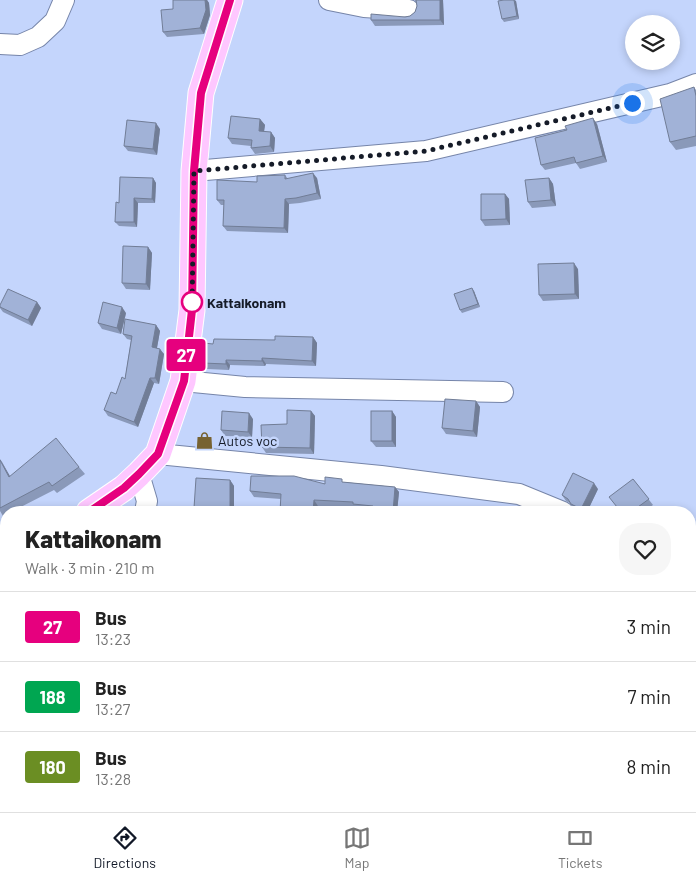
<!DOCTYPE html>
<meta charset="utf-8">
<style>
:root{--surface:#fff;--page:#f6f6f6;--text:#222;--muted:#767676;--line:#e0e0e0;--accent:#111827}
body{margin:0;font-family:Barlow,sans-serif;background:var(--page);color:var(--text);height:100vh;display:flex;flex-direction:column;font-size:19px;white-space:nowrap}
*{box-sizing:border-box;margin:0}
p{font-size:16px;color:var(--muted)}
.icon{flex:none;width:28px;height:28px;fill:none;stroke:currentColor;stroke-width:2;stroke-linecap:round;stroke-linejoin:round}
.map{position:relative;flex:1;overflow:hidden}
.sheet{position:absolute;left:0px;top:506px;width:696px;height:306px;display:flex;flex-direction:column;background:var(--surface);border-radius:20px 20px 0 0;box-shadow:0 2px 8px #0003}
.sheet>*{flex:none}
.badge{padding:0 10px;border-radius:4px;font-size:18px;line-height:32px}
.fabs{position:absolute;left:625px;top:15px;display:grid;gap:10px}
.fabs a{display:grid;place-items:center;width:55px;height:55px;border-radius:50%;background:var(--surface);box-shadow:0 2px 8px #0003;font-size:25px}
.you{position:absolute;width:25px;height:25px;margin:-12px;border:4px solid #fff;border-radius:50%;background:#1a73e8;box-shadow:0 0 0 8px #1a73e833}
.map>.badge{position:absolute;translate:-50% -50%;box-shadow:0 0 0 2px #fff}
.round{display:grid;place-items:center;flex:none;width:52px;height:52px;border-radius:20px;background:var(--page)}
.headline{display:flex;align-items:center;justify-content:space-between;height:85px;padding:0 25px}
h1{font-size:24px;font-weight:800;line-height:38px}
ul{padding:0;list-style:none}
li{display:flex;align-items:center;gap:15px;height:70px;padding:0 25px;border-top:1px solid var(--line)}
li div{flex:1}
li b{display:block;font-size:19px}
li em{font-style:normal}
li .badge{min-width:55px;font-weight:700;text-align:center}
.tab-bar{display:flex;justify-content:space-around;align-items:center;height:70px;border-top:1px solid var(--line);background:var(--surface);font-size:14px;color:var(--muted)}
.tab-bar a{display:grid;justify-items:center;gap:2px}
.tab-bar .selected{color:var(--accent)}
.map>svg:first-child{display:block}
</style>
<div class="map">
<svg width="696" height="812" viewBox="0 0 696 812">
<rect width="100%" height="100%" fill="#c4d5fc"/>
<g fill="none" stroke-linecap="round" stroke-linejoin="round">
<defs>
<g id="minor">
<path d="M329,0l35,7 45,3"/>
<path d="M0,44l20,1 18,-8 17,-16 9,-21"/>
<path d="M194,171l232,-20 244,-57 26,-10"/>
<path d="M183,381l62,6 258,5"/>
<path d="M158,454l223,22 138,18 44,18"/>
<path d="M139,474l8,27 -2,11"/>
<path d="M690,627l6,9"/>
<path d="M258,812l5,-6"/>
</g>
<g id="major">
<path d="M89,512l35,-24 15,-14 19,-20 25,-73 9,-71 2,-139 7,-78 29,-93"/>
<path d="M0,563l6,-3"/>
</g>
</defs>
<use href="#minor" stroke="#7685a9" stroke-width="22"/>
<use href="#major" stroke="#fff" stroke-width="27"/>
<use href="#minor" stroke="#fff" stroke-width="20"/>
<use href="#major" stroke="#fec7ff" stroke-width="25"/>
</g>
<g fill="#8a99b9">
<path d="M173,0h34l2,3 1,12 -6,19 -37,3 -4,-5 10,-23z"/>
<path d="M415,0h28l1,25 -69,1 -4,-6 39,-4 5,-4 2,-6z"/>
<path d="M514,0l2,1 3,18 -15,3 -2,-3z"/>
<path d="M694,87l2,3v56l-20,4 -6,-8z"/>
<path d="M260,119l5,6 -1,7h7l4,6 -1,14 -19,2 -4,-6v-2l-19,-2 -4,-6z"/>
<path d="M597,124l10,38 -27,7 -4,-6 -31,7 -4,-5z"/>
<path d="M160,129l-3,26 -29,-4 -4,-5z"/>
<path d="M285,175l3,4 29,-1 4,21 -21,4 -11,1 -1,29 -61,-2 -4,-5 1,-21h-3l-4,-5 40,-18z"/>
<path d="M153,178l3,5 -1,20h-17l-1,24 -18,-1 -4,-4 4,-19z"/>
<path d="M549,178l4,6 3,22 -24,2 -4,-6z"/>
<path d="M505,194l4,5 1,26 -25,1 -4,-6z"/>
<path d="M148,247l4,6 -2,37 -24,-1 -4,-6z"/>
<path d="M578,269l1,30 -36,2 -4,-6z"/>
<path d="M474,291l6,16 -18,6 -2,-3z"/>
<path d="M37,302l4,6 -9,18 -29,-14 -3,-4v-3z"/>
<path d="M126,313l-5,21 -19,-5 -4,-6z"/>
<path d="M156,325l4,6 -3,17 7,6 -5,30 -5,-1 -16,44 -30,-11 -4,-6 12,-16 9,-15 6,-39 -4,-1 -4,-5z"/>
<path d="M313,337l4,6 -1,23 -50,-2 -1,2 -35,-1 -1,5 -22,-1 -4,-6 10,-19z"/>
<path d="M476,401l4,6 -3,30 -31,-3 -4,-6z"/>
<path d="M311,411l4,5 -1,38 -48,-1 -4,-6z"/>
<path d="M392,411l4,6v30h-20l-5,-6z"/>
<path d="M253,419l-1,18 -27,-1 -4,-6z"/>
<path d="M0,459l10,18 69,-10 6,7 -28,19 -3,-3 -43,22h-5v3l-3,1 -3,-5z"/>
<path d="M633,479l20,26 -10,7h-22z"/>
<path d="M230,480l4,6v26h-37l-3,-4z"/>
<path d="M344,482l51,5 4,5 -2,20h-25v-1l-15,-1 -2,-3 -37,-1 -37,-7 -27,-2 -4,-6z"/>
<path d="M598,489l-11,23h-7l-5,-2 -5,-7 -4,-2 -4,-6z"/>
<path d="M696,564v40l-3,1 -3,-4v-34z"/>
<path d="M0,618l6,11v4l-6,3z"/>
<path d="M696,740v44l-6,2v-44z"/>
</g>
<g fill="#717d96">
<path d="M205,0h2l2,3 1,12 -6,19 -4,-6z"/>
<path d="M440,0h3l1,25 -4,-5z"/>
<path d="M514,0l2,1 3,18 -2,-3z"/>
<path d="M593,118l4,6 10,38 -4,-6z"/>
<path d="M260,119l5,6 -2,12 -4,-6z"/>
<path d="M156,123l4,6 -3,26 -4,-6z"/>
<path d="M271,132l4,6 -1,14 -4,-6z"/>
<path d="M313,173l4,5 4,21 -4,-6z"/>
<path d="M153,178l3,5 -1,20 -3,-4z"/>
<path d="M549,178l4,6 3,22 -5,-6z"/>
<path d="M505,194l4,5 1,26 -4,-6z"/>
<path d="M134,198l4,5 -1,24 -3,-5z"/>
<path d="M285,199l4,5 -1,29 -4,-5z"/>
<path d="M148,247l4,6 -2,37 -4,-6z"/>
<path d="M574,263l4,6 1,30 -4,-5z"/>
<path d="M472,288l2,3 6,16 -2,-3z"/>
<path d="M37,302l4,6 -9,18 -4,-6z"/>
<path d="M122,307l4,6 -5,21 -4,-6z"/>
<path d="M156,325l4,6 -4,22 -4,-6z"/>
<path d="M313,337l4,6 -1,23 -4,-5z"/>
<path d="M160,349l4,5 -5,30 -4,-6z"/>
<path d="M262,358l4,6 -1,2 -3,-5z"/>
<path d="M226,360l4,5 -1,5 -3,-6z"/>
<path d="M150,378l4,5 -16,44 -4,-5z"/>
<path d="M476,401l4,6 -3,30 -4,-6z"/>
<path d="M311,411l4,5 -1,38 -4,-6z"/>
<path d="M392,411l4,6v30l-4,-6z"/>
<path d="M249,413l4,6 -1,18 -4,-5z"/>
<path d="M0,459l2,3 13,23 -6,-8z"/>
<path d="M230,480l4,6v26h-2l-2,-2z"/>
<path d="M594,483l4,6 -11,23h-3l-3,-3z"/>
<path d="M395,487l4,5 -2,20h-4z"/>
<path d="M314,500l4,6 -1,6h-4z"/>
<path d="M120,806l4,6h-5z"/>
</g>
<g fill="#a1b2d7" stroke="#717d96">
<path d="M173,0h32l1,10 -6,18 -37,4 -2,-22 12,-1z"/>
<path d="M416,0h24v20h-69v-6l34,3 5,-1 5,-4 2,-6z"/>
<path d="M504,0h10l3,16 -15,3 -4,-18z"/>
<path d="M694,87l2,9v40l-26,6 -10,-43z"/>
<path d="M231,116l29,3 -1,12 12,1 -1,14 -19,2 1,-8 -24,-2z"/>
<path d="M593,118l10,38 -27,7 -2,-6 -33,8 -6,-27 32,-8 -2,-4z"/>
<path d="M127,120l29,3 -3,26 -29,-3z"/>
<path d="M313,173l4,20 -21,5 -11,1 -1,29 -61,-2 1,-26h-7v-20l40,2v-6l28,-1v4z"/>
<path d="M120,177l33,1 -1,21 -18,-1v24h-19l1,-20 3,1z"/>
<path d="M549,178l2,22 -23,2 -3,-22z"/>
<path d="M481,194h24l1,25 -25,1z"/>
<path d="M123,246l25,1 -2,37 -24,-1z"/>
<path d="M574,263l1,31 -36,1 -1,-31z"/>
<path d="M472,288l6,16 -18,6 -6,-16z"/>
<path d="M8,289l29,13 -9,18 -28,-13v-2z"/>
<path d="M103,302l19,5 -5,21 -19,-5z"/>
<path d="M125,319l31,6 -4,22 8,2 -5,29h-5l-16,44 -30,-12 7,-18 5,2 6,-17 3,2 7,-43 -9,-2z"/>
<path d="M275,336l38,1 -1,24 -50,-3v3l-36,-1v4l-23,-1 1,-20 9,1 1,-5 61,1z"/>
<path d="M445,399l31,2 -3,30 -31,-3z"/>
<path d="M287,410l24,1 -1,37 -48,-1 -1,-22 26,-1z"/>
<path d="M222,411l27,2 -1,19 -27,-2z"/>
<rect x="371" y="411" width="21" height="30"/>
<path d="M56,438l23,29 -27,19 -3,-4 -49,26v-48l9,17z"/>
<path d="M573,473l21,10 -13,26 -10,-5 -3,-5 -6,-4z"/>
<path d="M251,476h43l31,8v-7l17,2v3l53,5 -2,25h-21l1,-6 -20,-2v-2l-39,-2 -1,12h-33l1,-18 -31,-3z"/>
<path d="M196,478l34,2v30l-36,-2z"/>
<path d="M633,479l16,20 -18,13h-10l-12,-15z"/>
<path d="M696,564v32l-6,3v-32z"/>
<path d="M0,620l4,6 -4,2z"/>
<path d="M696,740v37l-6,2v-37z"/>
<path d="M100,806h20l-1,6h-20z"/>
<path d="M447,807h36v5h-37z"/>
</g>
<g fill="none" stroke-linecap="round" stroke-linejoin="round">
<defs>
<path id="line" d="M89,512l35,-24 15,-14 19,-20 26,-73 8,-71 2,-139 7,-78 29,-93"/>
</defs>
<use href="#line" stroke="#fff" stroke-width="11"/>
<use href="#line" stroke="#e6007e" stroke-width="8"/>
<path stroke="#151b28" stroke-width="5" stroke-dasharray="0 9" d="M192,302v8l2,-139 232,-20 206,-48"/>
</g>
<defs>
<symbol id="shop-bare" viewBox="-9 -9 18 18"><path d="M-5-2.5h2.3a2.7 3.5 0 0 1 5.4 0H5L5.5 6h-11ZM-1.5-2.5h3a1.5 2.3 0 0 0-3 0Z" fill="#776231" stroke="#c4d5fc" stroke-width="2.5" paint-order="stroke"/></symbol>
</defs>
<g fill-rule="evenodd">
<use href="#shop-bare" x="192" y="428" width="25" height="25"/>
</g>
<circle fill="#fff" stroke="#e6007e" stroke-width="2.5" cx="192" cy="302" r="10"/>
<g text-anchor="middle" dominant-baseline="central" stroke-width="5" stroke-linejoin="round" paint-order="stroke">
<g font-size="14" font-weight="bold" fill="#151b28" stroke="#c4d5fc" text-anchor="start">
<text x="207" y="302">Kattaikonam</text>
</g>
<g font-size="14" fill="#151b28" stroke="#c4d5fc" text-anchor="start">
<text x="218" y="440">Autos voc</text>
</g>
</g>
</svg>
<div class="fabs">
<a><svg class="icon" aria-label="layers" viewBox="0 0 24 24"><path d="M12 4l9 5-9 5-9-5zM3 14l9 5 9-5"/></svg></a>
</div>
<div class="you" style="left:632px;top:103px"></div>
<b class="badge" style="left:186px;top:355px;background:#e6007e;color:#fff">27</b>
<section class="sheet">
<div class="headline"><div><h1>Kattaikonam</h1><p>Walk · 3 min · 210 m</p></div><a class="round"><svg class="icon" aria-label="heart" viewBox="0 0 24 24"><path d="M12 20l-8-8c-3-5 5-10 8-4 3-6 11-1 8 4z"/></svg></a></div>
<ul>
<li><span class="badge" style="background:#e6007e;color:#fff">27</span><div><b>Bus</b><p>13:23</p></div><em>3 min</em></li>
<li><span class="badge" style="background:#00a651;color:#fff">188</span><div><b>Bus</b><p>13:27</p></div><em>7 min</em></li>
<li><span class="badge" style="background:#6b8e23;color:#fff">180</span><div><b>Bus</b><p>13:28</p></div><em>8 min</em></li>
</ul>
</section>
</div>
<nav class="tab-bar">
<a class="selected"><svg class="icon" aria-label="directions" viewBox="0 0 24 24"><path d="M12 3l9 9-9 9-9-9zM9 14v-3h6M13 9l2 2-2 2"/></svg>Directions</a>
<a><svg class="icon" aria-label="map" viewBox="0 0 24 24"><path d="M3 6l6-2 6 2 6-2v14l-6 2-6-2-6 2zM9 4v14M15 6v14"/></svg>Map</a>
<a><svg class="icon" aria-label="tickets" viewBox="0 0 24 24"><path d="M3 7h18v10H3zM15 7v10"/></svg>Tickets</a>
</nav>
